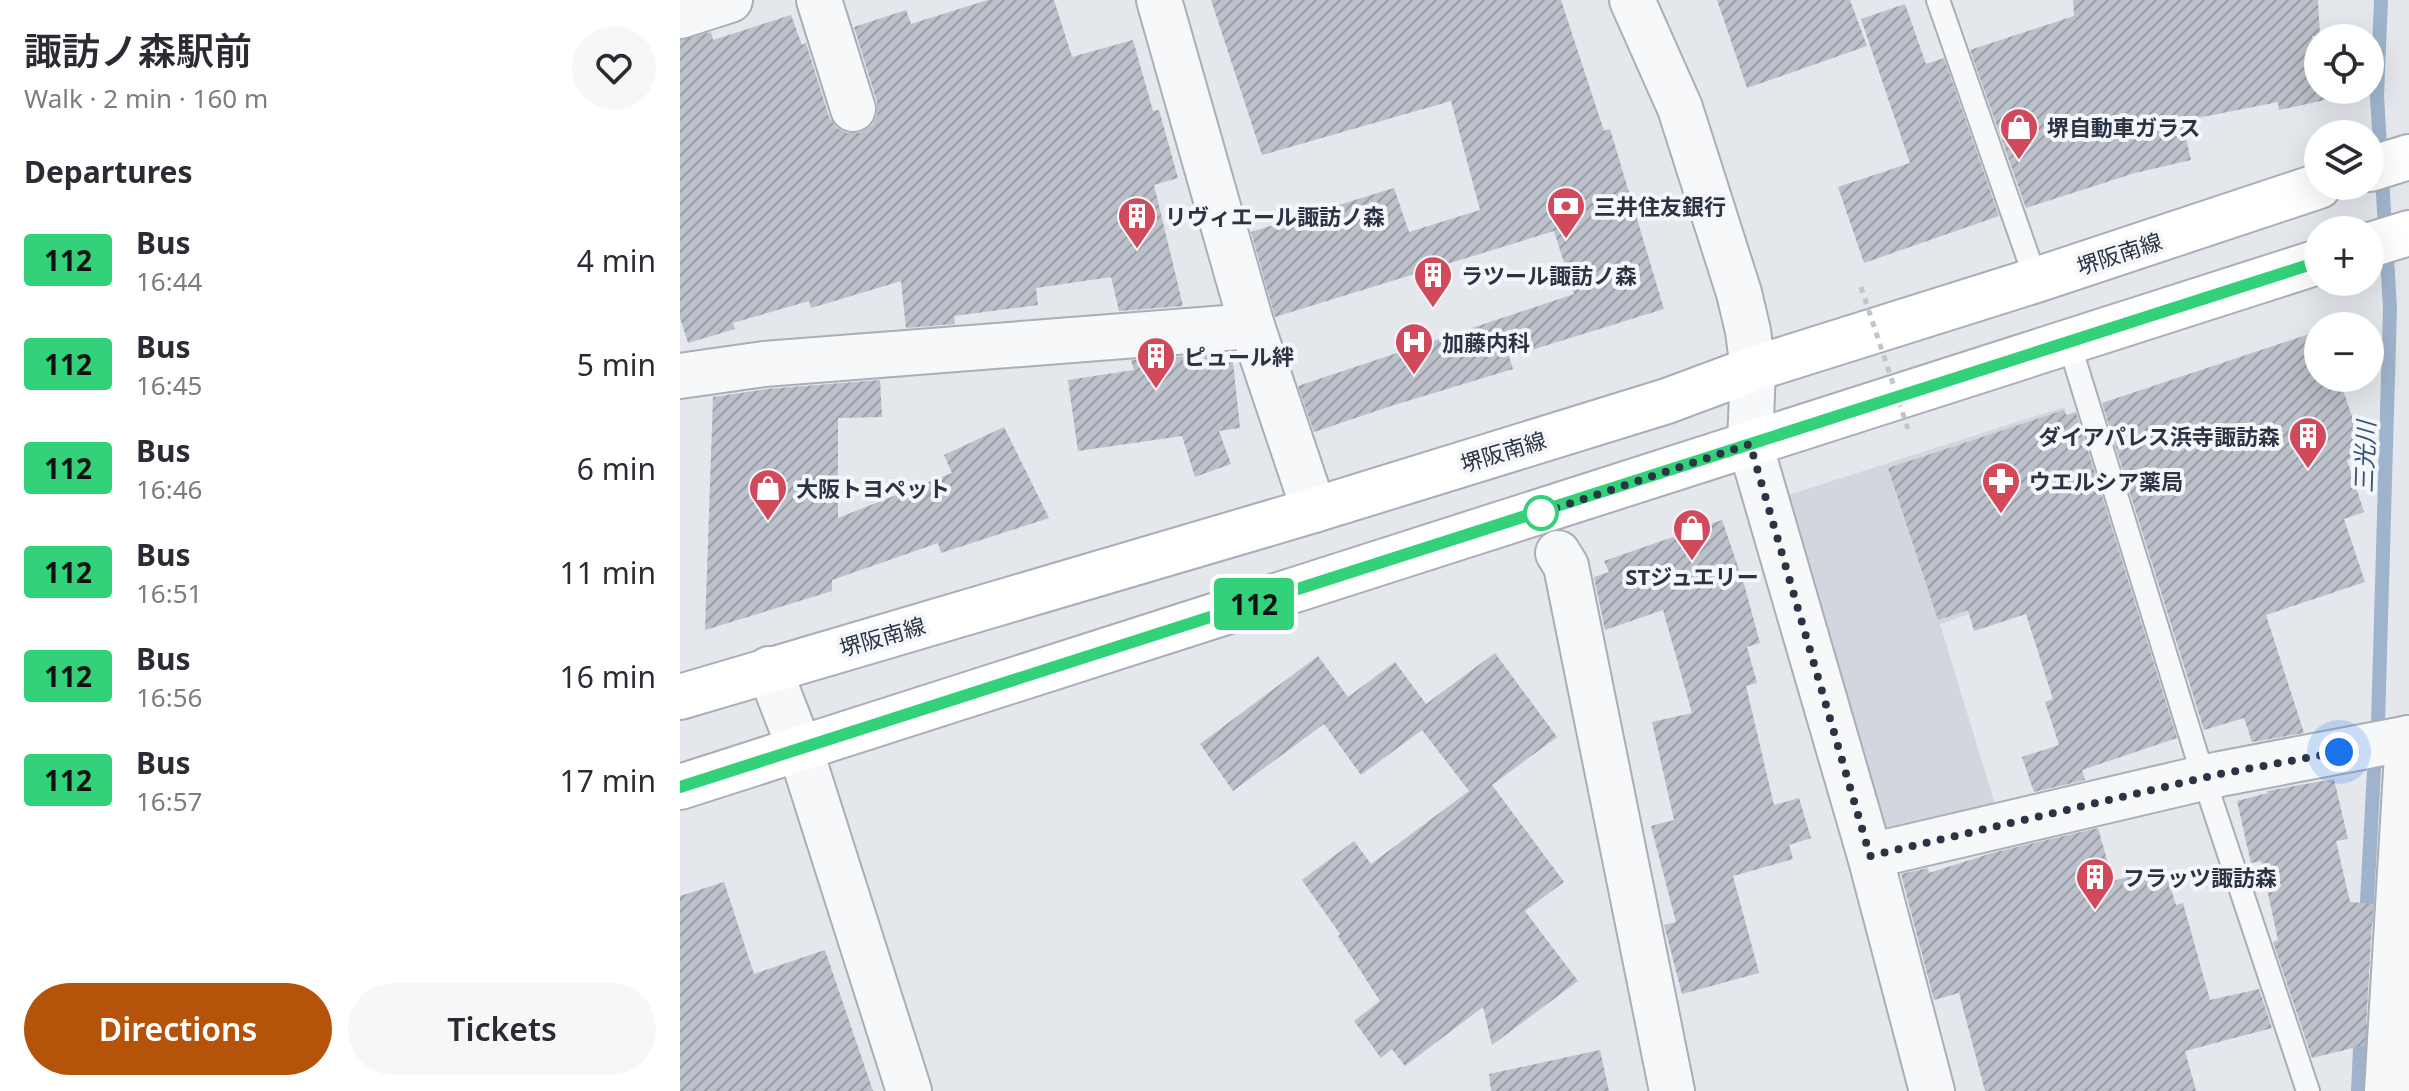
<!DOCTYPE html>
<meta charset="utf-8">
<style>
:root{--surface:#fff;--page:#f7f7f7;--text:#2b2b33;--muted:#7c7c81;--accent:#b45309}
body{margin:0;font-family:"Noto Sans","Noto Sans JP",sans-serif;background:var(--page);color:var(--text);height:100vh;display:flex;flex-direction:column;font-size:30px;white-space:nowrap}
*{box-sizing:border-box;margin:0}
p{font-size:26px;color:var(--muted)}
.icon{flex:none;width:44px;height:44px;fill:none;stroke:currentColor;stroke-width:2;stroke-linecap:round;stroke-linejoin:round}
.map{position:relative;flex:1;overflow:hidden}
.panel{display:flex;flex-direction:column;background:var(--surface);width:680px}
.panel>*{flex:none}
.badge{padding:0 16px;border-radius:6px;font-size:28px;line-height:52px}
.tools{position:absolute;left:1624px;top:24px;display:grid;gap:16px}
.tools a{display:grid;place-items:center;width:80px;height:80px;border-radius:50%;background:var(--surface);box-shadow:0 8px 32px #0002;font-size:40px}
.you{position:absolute;width:40px;height:40px;margin:-20px;border:6px solid #fff;border-radius:50%;background:#1a73e8;box-shadow:0 0 0 12px #1a73e833}
.map>.badge{position:absolute;translate:-50% -50%;box-shadow:0 0 0 4px #fff}
h2{padding:0 24px;font-size:30px;line-height:72px}
.round{display:grid;place-items:center;flex:none;width:84px;height:84px;border-radius:42px;background:var(--page)}
.summary{display:flex;align-items:center;justify-content:space-between;height:136px;padding:0 24px}
h1{font-size:38px;font-weight:600;line-height:60px}
.action{display:flex;gap:16px;margin-top:auto;padding:16px 24px}
.action a{flex:1;height:92px;border-radius:48px;background:var(--accent);color:#fff;font-size:32px;font-weight:600;line-height:92px;text-align:center}
.action a+a{background:var(--page);color:var(--text)}
ul{padding:0;list-style:none}
li{display:flex;align-items:center;gap:24px;height:104px;padding:0 24px}
li div{flex:1}
li b{display:block;font-size:30px}
li em{font-style:normal}
li .badge{min-width:88px;font-weight:700;text-align:center}
main{display:flex;flex:1;min-height:0}
.map>svg:first-child{display:block}
</style>
<main>
<section class="panel">
<div class="summary"><div><h1>諏訪ノ森駅前</h1><p>Walk · 2 min · 160 m</p></div><a class="round"><svg class="icon" aria-label="heart" viewBox="0 0 24 24"><path d="M12 20l-8-8c-3-5 5-10 8-4 3-6 11-1 8 4z"/></svg></a></div>
<h2>Departures</h2>
<ul>
<li><span class="badge" style="background:#33d17a;color:#111">112</span><div><b>Bus</b><p>16:44</p></div><em>4 min</em></li>
<li><span class="badge" style="background:#33d17a;color:#111">112</span><div><b>Bus</b><p>16:45</p></div><em>5 min</em></li>
<li><span class="badge" style="background:#33d17a;color:#111">112</span><div><b>Bus</b><p>16:46</p></div><em>6 min</em></li>
<li><span class="badge" style="background:#33d17a;color:#111">112</span><div><b>Bus</b><p>16:51</p></div><em>11 min</em></li>
<li><span class="badge" style="background:#33d17a;color:#111">112</span><div><b>Bus</b><p>16:56</p></div><em>16 min</em></li>
<li><span class="badge" style="background:#33d17a;color:#111">112</span><div><b>Bus</b><p>16:57</p></div><em>17 min</em></li>
</ul>
<div class="action"><a>Directions</a><a>Tickets</a></div>
</section>
<div class="map">
<svg width="1729" height="1091" viewBox="0 0 1729 1091">
<defs>
<pattern id="building-hatch" width="6" height="6" patternUnits="userSpaceOnUse" patternTransform="scale(2)"><rect width="6" height="6" fill="#bbc0ca"/><path d="M-1 1l2-2M0 6l6-6M5 7l2-2" fill="none" stroke="#989da6"/></pattern>
</defs>
<rect width="100%" height="100%" fill="#e4e7ec"/>
<path fill="#d2d6de" d="M1384,407l55,156 -179,61 57,187 -109,31 -112,-343z"/>
<g fill="none" stroke-linecap="round" stroke-linejoin="round">
<g stroke="#9fb4cc" stroke-width="14">
<path d="M1698,723l12,-415 -13,-212 4,-96"/>
<path d="M1686,920l9,-168"/>
<path d="M1678,1091l3,-63"/>
</g>
</g>
<g fill="url(#building-hatch)">
<path d="M308,0h66l18,57 61,-17 20,71 6,-1 19,68 -24,7 29,121 -64,5 -8,-34 -75,11 2,17 -84,11 1,8 -49,4 -5,-47 -90,27 -2,-7 -76,22 2,6 -47,14 -8,-25v-278l31,-8 2,8 78,-25 11,30 4,-2 23,74 8,11 10,5h13l12,-8 5,-10v-13l-23,-75 52,-17 5,14z"/>
<path d="M531,0h350l43,131 6,-2 54,180 -155,48 4,12 -122,37 -77,26 -16,-46 276,-92 -20,-63 -279,86 -24,-85 143,-44 15,44 71,-22 -29,-109 -189,54z"/>
<path d="M1037,0h133l17,46 -120,42z"/>
<path d="M1393,0h245l2,36h-8l6,30v24h5l2,10 -46,10 -1,-8 -96,19 9,39 -56,13 -109,35 -56,-158 104,-34z"/>
<path d="M1225,4l21,60 18,-6 55,158 -135,47 -26,-76 72,-24 -49,-144z"/>
<path d="M1638,331v47h52v-2l1,4 -28,10 22,65 -18,5 17,52 -20,7 21,63 -99,33 38,118 -52,9 -8,-24 -40,12 -102,-327z"/>
<path d="M552,353l8,75 -21,3 12,33 -36,13 -13,-41 -104,15 -10,-71 66,-10 -3,-10z"/>
<path d="M200,380l2,37 -44,1v100l114,-45 -8,-18 60,-28 45,91 -108,35 -3,-10 -106,37v11l-127,39 8,-233 54,-8z"/>
<path d="M1384,410l2,5 10,-3 101,326 -95,32 3,10 -51,12 -12,-35 37,-12 -14,-43 8,-3 -27,-85 -52,17 -6,-21 -30,10 -50,-152z"/>
<path d="M1042,520l22,64 16,59 -13,4 10,36 -11,3 28,119 25,-7 12,40 -22,7 4,14 -60,17 26,97 -77,21 -18,-69 12,-3 -25,-96 23,-6 -22,-98 40,-9 -29,-103 -58,20 -11,-53 15,-5 -5,-11z"/>
<path d="M815,653l62,84 -65,48 72,97 -39,29 53,70 -86,64 -9,-38 -78,59 -13,-17 -11,9 -27,-37 26,-20 -42,-65 2,-2 -38,-54 52,-39 17,23 98,-73 -47,-61 -61,45 -37,-51 -91,67 -33,-47 118,-88 30,41 47,-35 31,42z"/>
<path d="M1654,779l14,60 -12,2 14,61 23,2 -8,141 -53,13 -39,-116 5,-2 -17,-79 -10,2 -14,-62 31,-8 -1,-2z"/>
<path d="M1418,828l15,53 51,-14 12,38 7,-2 27,97 49,-11 13,39 -87,23 11,40h-211l-26,-98 -25,7 -33,-126 27,-6 1,5 63,-20z"/>
<path d="M44,882l30,92 71,-24 48,141h-193v-195z"/>
<path d="M920,1050l9,41h-118l-2,-17z"/>
</g>
<g fill="none" stroke-linecap="round" stroke-linejoin="round">
<defs>
<g id="lane">
<path d="M1258,0l98,280"/>
<path d="M1389,343l135,436 104,312"/>
</g>
<g id="street">
<path d="M139,0l34,109"/>
<path d="M479,0l93,326 62,184"/>
<path d="M952,0l48,108 59,185 9,38 5,38 -3,75 120,412 62,235"/>
<path d="M0,16l50,-16"/>
<path d="M0,376l84,-12 488,-38"/>
<path d="M878,553l8,13 106,525"/>
<path d="M89,669l31,80 109,342"/>
<path d="M1190,856l350,-82 189,-36"/>
<path d="M1707,1091l21,-353"/>
</g>
<g id="secondary">
<path d="M1690,169l39,-12"/>
<path d="M1690,245l39,-12"/>
<path d="M0,697l634,-187 353,-109 86,-32 283,-89 283,-94"/>
<path d="M0,787l1638,-525"/>
</g>
</defs>
<use href="#lane" stroke="#a9aeb7" stroke-width="26"/>
<use href="#street" stroke="#a9aeb7" stroke-width="48"/>
<use href="#secondary" stroke="#a9aeb7" stroke-width="48"/>
<use href="#lane" stroke="#f7f8fa" stroke-width="22"/>
<use href="#street" stroke="#f7f8fa" stroke-width="44"/>
<use href="#secondary" stroke="#fff" stroke-width="44"/>
<path stroke="#c2c5cb" stroke-width="5" stroke-dasharray="6 6" stroke-linecap="butt" d="M1181,287l47,142"/>
</g>
<g fill="none" stroke-linecap="round" stroke-linejoin="round">
<defs>
<path id="line" d="M0,787l1638,-525"/>
</defs>
<use href="#line" stroke="#fff" stroke-width="18"/>
<use href="#line" stroke="#33d17a" stroke-width="12"/>
<path stroke="#2b3445" stroke-width="8" stroke-dasharray="0 14.4" d="M861,513l-6,2 215,-71 120,412 350,-82 119,-22"/>
</g>
<defs>
<symbol id="shop-pin" viewBox="-11 -11 22 30"><path d="M0 17L-7.5 6A9.5 9.5 0 1 1 7.5 6Z" fill="#d1495b" stroke="#f4f6f9"/><path d="M-5-2.5h2.3a2.7 3.5 0 0 1 5.4 0H5L5.5 6h-11ZM-1.5-2.5h3a1.5 2.3 0 0 0-3 0Z" fill="#fff"/></symbol>
<symbol id="bank-pin" viewBox="-11 -11 22 30"><path d="M0 17L-7.5 6A9.5 9.5 0 1 1 7.5 6Z" fill="#d1495b" stroke="#f4f6f9"/><path d="M-6-4H6V4H-6ZM0-2.3a2.3 2.3 0 1 0 0 4.6a2.3 2.3 0 1 0 0-4.6Z" fill="#fff"/></symbol>
<symbol id="building-pin" viewBox="-11 -11 22 30"><path d="M0 17L-7.5 6A9.5 9.5 0 1 1 7.5 6Z" fill="#d1495b" stroke="#f4f6f9"/><path d="M-4-6H4V6H1V3H-1V6H-4ZM-2.5-4.3h1.7v1.8h-1.7ZM.8-4.3h1.7v1.8H.8ZM-2.5-1h1.7V.8h-1.7ZM.8-1h1.7V.8H.8Z" fill="#fff"/></symbol>
<symbol id="hospital-pin" viewBox="-11 -11 22 30"><path d="M0 17L-7.5 6A9.5 9.5 0 1 1 7.5 6Z" fill="#d1495b" stroke="#f4f6f9"/><path d="M-5-5h3v3.5h4V-5h3V5h-3V1.5h-4V5h-3Z" fill="#fff"/></symbol>
<symbol id="pharmacy-pin" viewBox="-11 -11 22 30"><path d="M0 17L-7.5 6A9.5 9.5 0 1 1 7.5 6Z" fill="#d1495b" stroke="#f4f6f9"/><path d="M-2-6h4v4h4v4h-4v4h-4v-4h-4v-4h4Z" fill="#fff"/></symbol>
</defs>
<g fill-rule="evenodd">
<use href="#shop-pin" x="1317" y="105" width="44" height="60"/>
<use href="#bank-pin" x="864" y="184" width="44" height="60"/>
<use href="#building-pin" x="435" y="194" width="44" height="60"/>
<use href="#building-pin" x="731" y="253" width="44" height="60"/>
<use href="#hospital-pin" x="712" y="320" width="44" height="60"/>
<use href="#building-pin" x="454" y="334" width="44" height="60"/>
<use href="#building-pin" x="1606" y="414" width="44" height="60"/>
<use href="#pharmacy-pin" x="1299" y="459" width="44" height="60"/>
<use href="#shop-pin" x="66" y="466" width="44" height="60"/>
<use href="#shop-pin" x="990" y="506" width="44" height="60"/>
<use href="#building-pin" x="1393" y="855" width="44" height="60"/>
</g>
<circle fill="#fff" stroke="#33d17a" stroke-width="4" cx="861" cy="513" r="16"/>
<g text-anchor="middle" dominant-baseline="central" stroke-width="8" stroke-linejoin="round" paint-order="stroke">
<g font-size="22" font-weight="bold" fill="#2b3445" stroke="#f4f6f9" text-anchor="start">
<text x="1367" y="127">堺自動車ガラス</text>
<text x="914" y="206">三井住友銀行</text>
<text x="485" y="216">リヴィエール諏訪ノ森</text>
<text x="781" y="275">ラツール諏訪ノ森</text>
<text x="762" y="342">加藤内科</text>
<text x="504" y="356">ピュール絆</text>
<text x="1600" y="436" text-anchor="end">ダイアパレス浜寺諏訪森</text>
<text x="1349" y="481">ウエルシア薬局</text>
<text x="116" y="488">大阪トヨペット</text>
<text x="1012" y="576" text-anchor="middle">STジュエリー</text>
<text x="1443" y="877">フラッツ諏訪森</text>
</g>
<g font-size="22" fill="#2b3445" stroke="#f4f6f9">
<text transform="translate(1439 253) rotate(-18)">堺阪南線</text>
<text transform="translate(823 451) rotate(-17)">堺阪南線</text>
<text transform="translate(202 636) rotate(-16)">堺阪南線</text>
</g>
<g font-size="24" font-style="italic" fill="#34527a" stroke="#f4f6f9">
<text transform="translate(1684 457) rotate(-88)">三光川</text>
</g>
</g>
</svg>
<div class="tools">
<a><svg class="icon" aria-label="locate" viewBox="0 0 24 24"><circle cx="12" cy="12" r="6"/><path d="M12 2v4M12 18v4M2 12h4M18 12h4"/></svg></a>
<a><svg class="icon" aria-label="layers" viewBox="0 0 24 24"><path d="M12 4l9 5-9 5-9-5zM3 14l9 5 9-5"/></svg></a>
<a>+</a>
<a>−</a>
</div>
<div class="you" style="left:1659px;top:752px"></div>
<b class="badge" style="left:574px;top:604px;background:#33d17a;color:#111">112</b>
</div>
</main>
